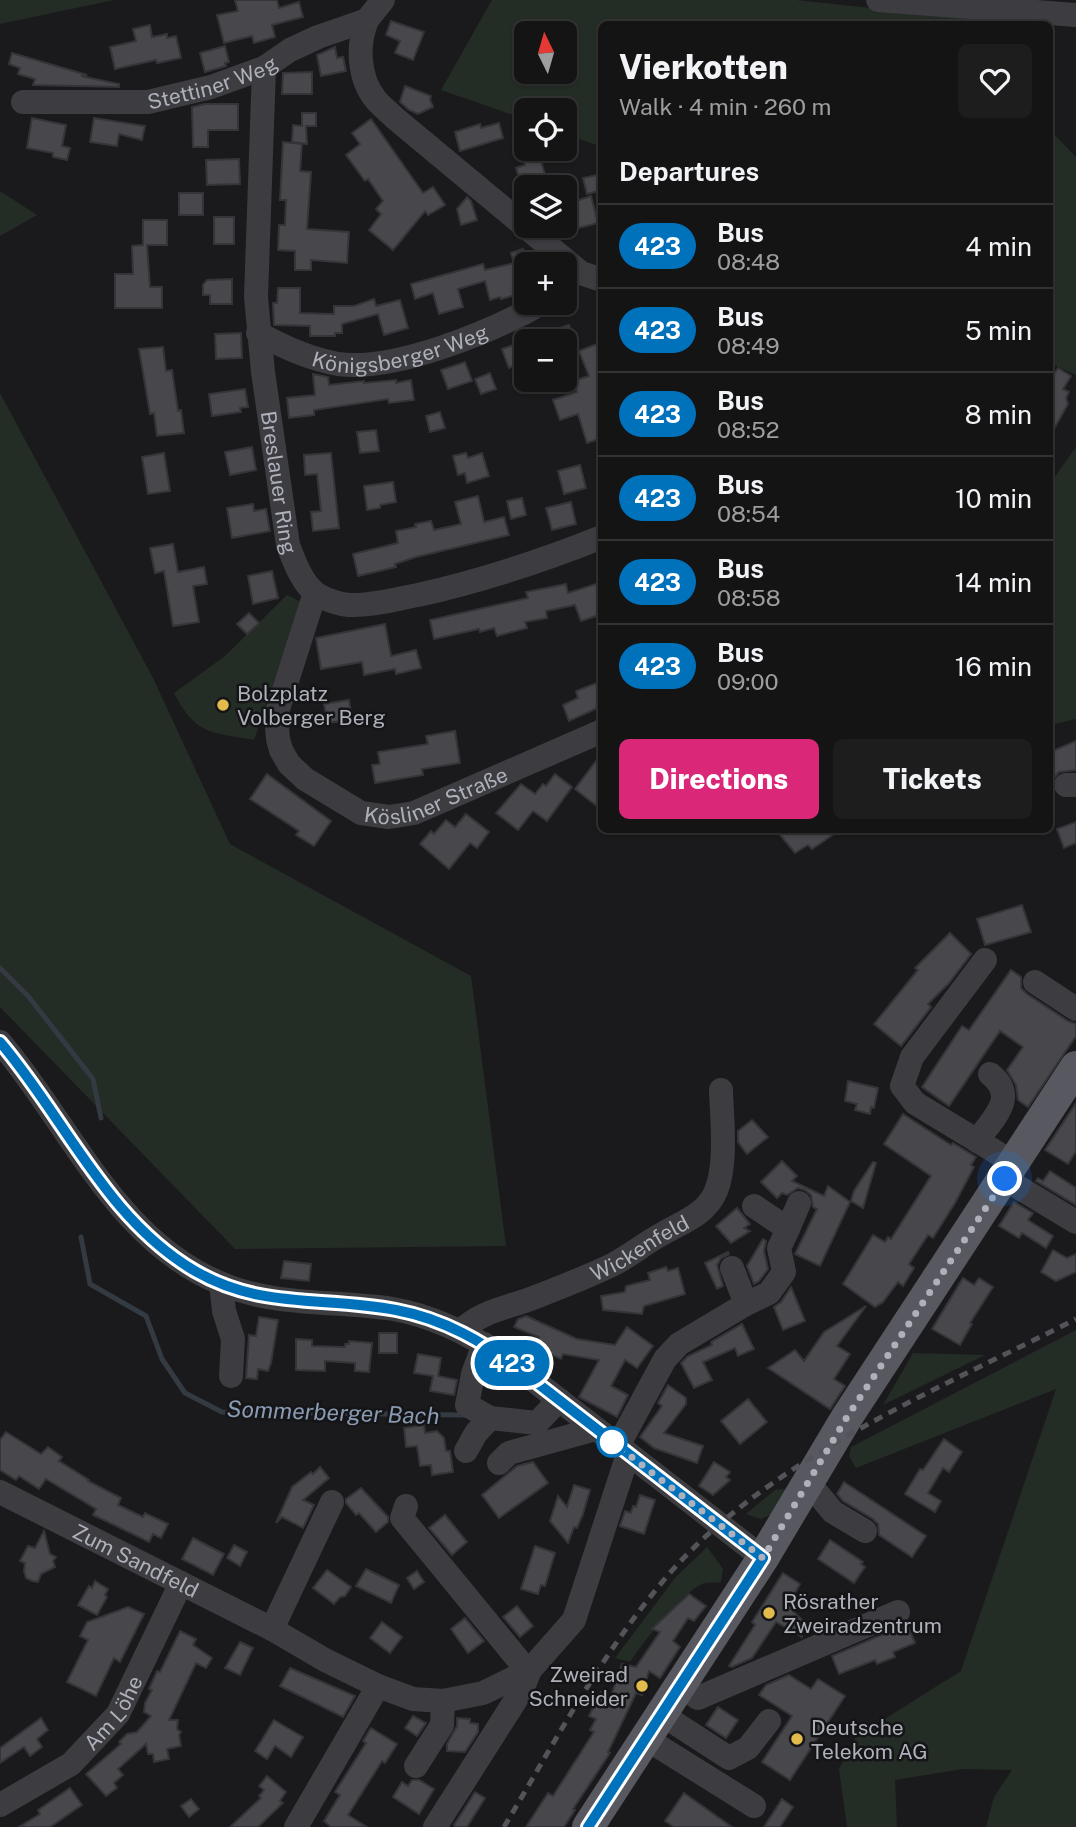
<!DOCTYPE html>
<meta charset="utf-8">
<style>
:root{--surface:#141415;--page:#1d1d1e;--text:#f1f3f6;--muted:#9d9ea0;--line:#333334;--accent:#db2777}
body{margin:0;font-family:"Public Sans",sans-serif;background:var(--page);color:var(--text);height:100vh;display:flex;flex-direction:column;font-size:26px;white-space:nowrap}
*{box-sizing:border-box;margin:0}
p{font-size:23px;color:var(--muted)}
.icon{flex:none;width:38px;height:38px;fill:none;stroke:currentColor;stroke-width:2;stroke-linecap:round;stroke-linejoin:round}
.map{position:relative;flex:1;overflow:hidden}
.drawer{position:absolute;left:598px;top:21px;width:455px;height:812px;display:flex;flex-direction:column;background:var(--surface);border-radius:10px;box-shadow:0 2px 5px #0004,0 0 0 2px var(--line)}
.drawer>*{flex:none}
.badge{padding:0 14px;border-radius:23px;font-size:24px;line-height:46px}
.needle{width:46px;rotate:355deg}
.tools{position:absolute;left:514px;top:21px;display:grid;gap:14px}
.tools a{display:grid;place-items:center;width:63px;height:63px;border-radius:10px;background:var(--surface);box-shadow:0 2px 5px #0004,0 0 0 2px var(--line);font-size:35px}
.you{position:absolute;width:35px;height:35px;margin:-18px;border:5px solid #fff;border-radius:50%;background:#1a73e8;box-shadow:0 0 0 10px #1a73e833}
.map>.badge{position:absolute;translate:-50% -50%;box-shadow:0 0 0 4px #fff}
h2{padding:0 21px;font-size:26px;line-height:63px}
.round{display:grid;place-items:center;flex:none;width:74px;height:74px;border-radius:10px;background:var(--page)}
.summary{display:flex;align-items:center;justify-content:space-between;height:119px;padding:0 21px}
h1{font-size:33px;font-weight:800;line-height:52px}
.primary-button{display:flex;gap:14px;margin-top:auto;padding:14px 21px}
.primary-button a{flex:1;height:80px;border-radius:10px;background:var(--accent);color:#fff;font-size:28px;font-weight:800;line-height:80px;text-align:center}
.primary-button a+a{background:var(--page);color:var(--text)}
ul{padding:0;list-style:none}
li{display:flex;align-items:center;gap:21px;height:84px;padding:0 21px;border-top:2px solid var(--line)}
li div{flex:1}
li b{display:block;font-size:26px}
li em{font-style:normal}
li .badge{min-width:77px;font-weight:700;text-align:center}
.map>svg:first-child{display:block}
</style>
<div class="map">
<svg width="1076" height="1827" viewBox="0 0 1076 1827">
<rect width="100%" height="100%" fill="#1a1a1c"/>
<g fill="#242c26" fill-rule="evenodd">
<path d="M0,0h114l-114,24z"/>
<path d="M492,0h304l103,11 142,9 -10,4h-429v123l-37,-13v-24h-38v10l-86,-30zM527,33h38v39h-38z"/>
<path d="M1050,130l26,27v218l-26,-12z"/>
<path d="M0,191l37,24 -37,21z"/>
<path d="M0,393l153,285 77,166 241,132 35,270 -271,3 -235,-242z"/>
<path d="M1076,447v272l-26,6v-241z"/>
<path d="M287,595l14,7 -47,138c-44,-8 -58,-5 -80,-47l51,-37z"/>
<path d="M1076,1330v497h-90l8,-30 18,-27 -49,-1 -68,11 2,47h-50l-8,-58 17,-32 105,-66 95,-282 -200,79 -7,-12 2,-9z"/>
<path d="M913,1353l72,2 -102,50z"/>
<path d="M792,1488l-15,24 -16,7 -15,-5 29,-24z"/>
<path d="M707,1547l16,22 -2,13c-5,1 -11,0 -16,1 -20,5 -63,61 -75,79l-15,-4 60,-80z"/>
</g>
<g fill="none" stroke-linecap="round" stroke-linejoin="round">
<g stroke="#333a41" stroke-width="5">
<path d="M0,968l28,28 65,83 8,39"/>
<path d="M81,1237l9,47 56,32 16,43 23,34 37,19 243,3"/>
</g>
</g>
<g fill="#48474c" stroke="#353438" stroke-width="2">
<path d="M235,0h42l2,8 20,-6 4,15 -31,8 3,12 -21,6 -2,-7 -28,7 -7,-28 21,-4z"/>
<path d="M391,21l33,11 -11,28 -18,-7 5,-12 -14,-6z"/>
<path d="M150,25l2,12 15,-3v4l9,-2 5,22 -24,5 -1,-3 -41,9 -5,-22 26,-6 -3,-12z"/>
<path d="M225,46l4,16 -4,1 1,3 -21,6 -5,-19z"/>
<path d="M335,47l2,11 6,-1 3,14 -25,5 -4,-21z"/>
<path d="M12,53l75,22 -6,1 38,8v3l-86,-2 2,-6 -17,-5 2,-6 -11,-4z"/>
<path d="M312,72v22h-30l1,-21z"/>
<path d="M405,86l26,10 -1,4 3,7 -15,7 -9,-4 -9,-8z"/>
<path d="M205,104h33v26h-30v17h-15l-1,-40z"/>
<path d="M302,113h14v13h-10l1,18 -15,-2 1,-17 9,1z"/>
<path d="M32,118l34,7 -4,21 8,2 -3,12 -14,-3v-4l-26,-5z"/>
<path d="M94,118l51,8 -3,14 -23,-6 -2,12 -27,-4z"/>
<path d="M371,119l52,74 10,-6 12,18 -17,10 -3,-4 -32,39 -24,-20 12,-16 -5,-5 7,-8 -15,-22 -3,2 -19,-26 14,-11 -8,-11z"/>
<path d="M499,123l4,15 -43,13 -5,-19 25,-8 1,4z"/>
<path d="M283,142l19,2 -2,27 11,1 -4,57 42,3 -2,31 -36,-3v10h-16v-19l-17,-1 1,-25h6l1,-25h-6z"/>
<path d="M539,154l8,28 -24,7 -7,-21 9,-3 -1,-5z"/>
<path d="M239,159l1,25 -33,1 -1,-25z"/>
<path d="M602,174v16l-15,4 -4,-16z"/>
<rect x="179" y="193" width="24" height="22"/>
<path d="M591,196l7,27 -24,6 -7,-22 10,-2 -1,-4z"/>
<path d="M467,197l4,4 6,19 -16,5 -4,-16z"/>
<rect x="214" y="217" width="20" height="27"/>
<path d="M143,220h24v25h-20l3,42h12v21h-47v-34h18l-1,-28 11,-1z"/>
<path d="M523,249l4,10 -1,36 -4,-2 -21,6 -1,-2 -10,3 -5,-19 -27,8 5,18 -24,7 -6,-21 -18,6 -4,-15 72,-20 2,6 29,-7 -3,-10z"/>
<path d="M232,279v25h-22v-9h-7v-10l4,-5z"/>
<path d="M278,288h22v25l34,1v-8h20l20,-7 2,7 24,-6 8,28 -24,7 -6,-21 -36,10v9h-7v3h-25v-10l-36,-1 -1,-22h4z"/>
<path d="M569,325l6,16h-47v-2z"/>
<path d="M241,333l1,25 -26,1 -1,-25z"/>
<path d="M527,340v21l-18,7 -7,-19z"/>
<path d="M602,342v96l-15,5 -9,-29 -18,6 -7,-20 24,-8 -4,-11 16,-5 -10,-25z"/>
<path d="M163,347l3,24 6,-1 6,41 3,-1 3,23 -27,3 -3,-23 -4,1 -11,-65z"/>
<path d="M465,362l7,19 -24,8 -7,-19z"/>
<path d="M1058,368l13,8 -8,13 6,3 -3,6 2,6 -18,32v-56z"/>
<path d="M490,373l6,16 -15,5 -6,-15z"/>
<path d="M313,374l15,3 1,8 35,-4v2l32,-3v3l15,-3 3,20 -25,3 -1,-4 -74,11v5l-25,3 -2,-20 28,-3z"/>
<path d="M245,389l3,18 -8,1 1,4 -29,4 -3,-22z"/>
<path d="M440,412l5,16 -15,4 -4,-16z"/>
<path d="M376,430l3,21 -19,2 -3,-21z"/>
<path d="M252,447l4,23 -26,5 -5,-23z"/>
<path d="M164,453l6,38 -22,3 -6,-37z"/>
<path d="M331,453l8,75 -26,3 -2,-19 10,-1 -4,-37 -12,1 -1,-20z"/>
<path d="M466,453l2,5 14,-5 7,23 -22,7 -2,-10 -7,2 -5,-19z"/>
<path d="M580,465l6,23 -22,6 -6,-23z"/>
<path d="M393,482l3,20 -16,3v3l-13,2 -3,-24z"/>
<path d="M478,496l6,26 20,-5 5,18 -93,22 -21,7 1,3 -38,9 -5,-22 45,-11 -2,-12 20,-4 -1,-3 16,-3 3,9 27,-6 -6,-22z"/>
<path d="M522,498l4,17 -15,4 -4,-18z"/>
<path d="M571,502l5,22 -24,6 -6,-22z"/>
<path d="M253,504l1,7 12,-2 4,22 -38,7 -5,-30z"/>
<path d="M173,544l5,28 26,-5 3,17 -14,2 6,36 -26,4 -9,-55 -9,2 -5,-25z"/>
<path d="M272,571l6,27 -25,6 -5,-28z"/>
<path d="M602,582v32l-21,7 -6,-16 -29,6 1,7 -22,4 2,6 -30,8 -3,-8 -14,4 -1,-3 -45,10 -4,-19 98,-22 -2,-6 40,-8 2,9z"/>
<path d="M249,613l10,10 -12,11 -10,-10z"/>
<path d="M385,624l6,32 25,-6 5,18 -25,6 -1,-5 -31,6 -2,-13 -41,7 -5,-31z"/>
<path d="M602,681v25l-33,15 -6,-16 15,-7 -2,-7z"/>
<path d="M349,700l3,19 -24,4 -4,-19z"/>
<path d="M455,731l5,32 -38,6 1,6 -48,8 -3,-18 8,-1 -2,-12 50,-8 -2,-8z"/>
<path d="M1076,741v29l-17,2 -9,11v-31z"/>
<path d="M602,753v57l-27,-21z"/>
<path d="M267,774l64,47 -17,25 -18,-11 3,-4 -49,-32z"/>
<path d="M555,774l17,13 -25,34 -14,-10 -15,19 -22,-17 25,-29 14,10 8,-10 3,2z"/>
<path d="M466,814l23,18 -12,16 -7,-5 -21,26 -29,-25 11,-13 3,3 12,-14 9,7z"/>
<path d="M1076,822v21l-12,5 -7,-19z"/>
<path d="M776,830h64l-28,19 -4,-4 -13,8z"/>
<path d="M1022,905l9,27 -46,13 -8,-26z"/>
<path d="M950,933l21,21 -22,29 -21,21 3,3 -30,39 -27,-22 44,-54 -3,-2z"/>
<path d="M1011,970l10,7v11l6,6 41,27 8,3v12l-48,71 -10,-7 -2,-15 -9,-15 16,-23 -23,-16 -51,75 -27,-19 40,-61 7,4z"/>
<path d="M848,1081l30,7 -4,20 -3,-1 -1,7 -15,-4 2,-6 -12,-3z"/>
<path d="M1076,1103v48l-8,13 -23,-14z"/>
<path d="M903,1114l48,31 2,-2 23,14 -5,8 3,2 -19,36 -22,35 -5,-3 -19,29 5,4 -11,18 -5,-4 -15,20 -8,5 -32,-23 30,-49 12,7 3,-5 3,2 40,-63 -47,-32z"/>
<path d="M752,1120l16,17 -21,17 -9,-12v-11z"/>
<path d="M782,1161l15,15 -5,5 32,15 4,-10 22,16 -30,64 -25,-12 22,-45 -4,-2 -2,-12 -6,-5 -7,-2 -11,7 -5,-2 -5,5 -16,-16z"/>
<path d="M873,1162l3,1 -13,45 -12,-7 3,-10z"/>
<path d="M1050,1171l26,17v17l-40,-24 2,-3 5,3z"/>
<path d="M1014,1202l19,11 -5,7 25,16 -7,12 -24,-15 -3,5 -20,-12z"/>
<path d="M737,1208l13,16 -6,4 6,3 -19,12 -15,-17z"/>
<path d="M763,1239l3,2 -2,10 4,18 -9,12 -5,3 -7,-18z"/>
<path d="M1053,1250l14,8 9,-4v18l-20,9 -15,-9z"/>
<path d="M728,1252l1,2 -8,4 -4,7 6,21 -6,3 -12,-26z"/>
<path d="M284,1261l27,3 -2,17 -28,-3z"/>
<path d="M666,1267l2,4 10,-3 7,26 -41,12 -2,8 -39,-4 -2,-14 24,-4 1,-6 24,-6 -2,-7z"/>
<path d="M963,1278l11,7 5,-7 14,9 -23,36 2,1 -12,21 -28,-16z"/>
<path d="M791,1287l14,34 -22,9 -9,-23 7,-5z"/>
<path d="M866,1306l-29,40 13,8 -16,25 11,7 -15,23 -62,-41 27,-18 9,11 20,-29z"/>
<path d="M526,1316l51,23 38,6 12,-18 26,19 -16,22 -12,-8 -14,26 17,9 -11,22 -38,-20 20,-37 -36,-6 -2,5 -27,-12 5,-10 -25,-10 4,-8z"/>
<path d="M259,1317l19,3 -7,43 -3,8 -10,-2 -1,10 -11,-1 3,-43 7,1z"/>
<path d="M742,1324l12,25 -16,7 -3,-8 -32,14 9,18 -18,8 -13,-25 7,-7 24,-11 -1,-3z"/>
<rect x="379" y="1333" width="18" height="20"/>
<path d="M296,1339l16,1v6l33,1v-3h4v-3l23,2 -3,29 -14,-1v-8l-30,-2v10l-29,-1z"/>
<path d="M418,1354l23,4 -3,18 19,4 -3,15 -24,-4 3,-15 -19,-3z"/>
<path d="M668,1385l18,13v6l-22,29 39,13 -6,17 -43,-15 -14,-11 22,-31 -4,-3z"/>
<path d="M748,1399l19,23 -27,22 -19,-23z"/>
<path d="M424,1425l1,8 12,-2 7,7 2,13h4l3,21 -21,3 -1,-10 -11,1 -3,-20 -11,1 -2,-19z"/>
<path d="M6,1432l35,22 7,-7 14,10 -3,4 30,19 -1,1 33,17 -3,7 25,12 2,-4 23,11 -7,14 -8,-4 -4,8 -41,-20 -15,-7 3,-6 -50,-30 -7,10 -20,-13 -3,4 -16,-10v-30z"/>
<path d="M944,1439l18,13 -13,20 -6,-4 -15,25 13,8 -6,11 -30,-18 15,-25 3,1z"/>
<path d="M533,1462l15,21 -49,35 -17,-23 35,-29z"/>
<path d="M714,1462l16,10 -4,5 4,3 -17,15 -14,-9z"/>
<path d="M320,1467l9,11 -26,22 11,5 -11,23 -21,-11 -6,6 16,-36 19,-15 2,2z"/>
<path d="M844,1482l82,54 -14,21 -33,-22 -1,-11 -5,-5 -30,-18 -6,-7z"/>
<path d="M574,1485l16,5 -7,24 -6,14 -3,-1 -6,16 -18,-22 8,-25 9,11z"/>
<path d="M361,1488l27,29v5l-12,10 -17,-19 -3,2 -10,-12v-4z"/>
<path d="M640,1495l15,5 -11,34 -24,-8 5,-15 6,2 2,-7 3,1z"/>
<path d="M445,1515l22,27 -15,13 -23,-27z"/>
<path d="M44,1531l6,23 6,3 -3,4 2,6 -14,7 -3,8 -6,-1 -6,-3 -2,-7 1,-8 -5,-2 8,-15 7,2z"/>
<path d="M193,1538l31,16 -11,21 -31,-16z"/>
<path d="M830,1540l33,22 -2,2 4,3 -11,16 -36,-24z"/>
<path d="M234,1545l13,7 -7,14 -13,-8z"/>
<path d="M535,1546l20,7 -10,33 -4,-1 -3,9 -17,-5z"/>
<path d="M366,1569l33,16 -8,18 -35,-17z"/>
<path d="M327,1570l24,17 -6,9 -5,1 -6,7 -21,-16z"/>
<path d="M417,1571l7,11 -10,7 -7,-11z"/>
<path d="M783,1573l17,11 -8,14 3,2 -4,9 11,11v17l-26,-15 -24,36 -20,9 -3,-1 26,-41 -3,-3z"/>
<path d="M95,1581l13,8 -3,6 2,2 -10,18 -19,-10 11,-19 3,2z"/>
<path d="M689,1594l17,12 -12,15 -6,-3 -15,23 7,6 -20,31 -11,-7 -7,24 -6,-2 -28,59 2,1 -37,56 2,1 -11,17h-38l22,-34 5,3 41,-64 -4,-2 6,-11 -7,-3 12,-24 10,4 11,-32 14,3 24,-35 -8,-3z"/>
<path d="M517,1606l16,20 -13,11 -17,-20z"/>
<path d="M128,1607l16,7 -24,48 -6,-4 -18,38 -29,-14 21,-42 -8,-4 7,-14z"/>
<path d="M465,1618l19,23 -16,12 -17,-24z"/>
<path d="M382,1622l20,15 -12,16 -20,-15z"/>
<path d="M907,1624l8,19 -22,9 2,5 -18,7 -2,-4 -36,14 -7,-18z"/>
<path d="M180,1631l16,8 -3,6 19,13 -6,10 -10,-5 -27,57h9l-1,9 4,3 -2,3 2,11 -14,3 2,10 -15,3 -1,-8h-5l-2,-10 -28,25 5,6 -9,8 3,5 -11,8 -20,-22 35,-30 -2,-2 8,-8 10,-2 14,-16 -7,-4 1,-9 7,-13 -3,-1 8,-18 3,1z"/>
<path d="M240,1642l13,6 -13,27 -15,-7z"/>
<path d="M290,1668l65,28 -12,21 -63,-31z"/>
<path d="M789,1675l22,14 7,-10 27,17 -55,84 -28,-18 30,-46 -33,-21 7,-10z"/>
<path d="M718,1707l20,13 -12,18 -20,-13z"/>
<path d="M413,1716l13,7 -9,13 -12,-8z"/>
<path d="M41,1718l7,12 -11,9 5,8 -12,9 -6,-9 -24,16v-15z"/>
<path d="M457,1718l13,1v4l8,1v8l-13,20 -18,-1v-7l10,-18z"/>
<path d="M274,1720l29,17 -12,20 -16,-11 -8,13 -12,-8z"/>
<path d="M371,1728l26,16 -12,19 -3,-2 -34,54 19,12h-36l-7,-6 16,-26 -5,-3 31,-49 -3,-2z"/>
<path d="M267,1776l19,16 -6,9 3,2 -25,24h-28l31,-29 -2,-2 5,-6 -5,-4z"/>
<path d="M412,1780h7l15,9 -15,25 -26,-17 9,-15 6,4z"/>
<path d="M70,1788l12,17 -32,22h-31l21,-13 -2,-4z"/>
<path d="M475,1792l10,6 -18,29h-11l-2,-2z"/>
<path d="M684,1793l48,34h-58l-9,-6z"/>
<path d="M191,1799l8,10 -10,8 -8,-11z"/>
<path d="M782,1799l11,8 -13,20h-16z"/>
</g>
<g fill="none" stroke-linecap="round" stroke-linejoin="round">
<g stroke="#3c3c41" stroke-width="24">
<path d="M878,0l198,15"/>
<path d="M367,20c-10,25 -9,58 9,80 6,7 14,13 20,19l185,154 21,7"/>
<path id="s1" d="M264,68l-8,229 7,75 25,173c6,16 15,41 30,50 9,5 21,9 31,10 23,1 46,-6 69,-10 63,-14 124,-34 184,-58"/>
<path id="s2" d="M23,102h125l63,-15 53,-19 26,-18 28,-13 49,-17 16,-20"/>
<path id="s3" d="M258,333c25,14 52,26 80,31 57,8 155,-33 204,-61"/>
<path id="s4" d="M315,593l-39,122 2,24 3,11 8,14 16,15 56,34 28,4 25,-4 188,-82"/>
<path d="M1066,785h10"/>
<path d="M985,960l-73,97 -10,29 13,17 99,60"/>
<path d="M1035,982l41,27"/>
<path d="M0,1042c70,82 115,197 220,241 55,24 115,17 173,26 41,7 78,26 112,49l258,200"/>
<path d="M977,1141c16,-23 42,-44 13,-67"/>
<path d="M1005,1179l71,43"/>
<path d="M788,1229l11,-26"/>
<path d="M732,1268l14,36"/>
<path d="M221,1284l3,27 9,28 -2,37"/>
<path id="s5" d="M461,1331c20,-20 46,-23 72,-33 26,-10 54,-21 79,-33 18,-9 33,-22 50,-31 20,-12 44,-19 54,-43 11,-27 6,-71 5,-101"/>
<path d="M484,1344l-11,30 -6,31 23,13 47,5 22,-23"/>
<path d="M618,1446l47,-87 14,-15 67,-40 23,-11 15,-21 -5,-24 9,-19 -34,-23"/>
<path d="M466,1451l10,-18 14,-15"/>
<path d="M499,1463l10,-10 87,-24"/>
<path d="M806,1487l12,7 15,18 32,19"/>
<path id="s6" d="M0,1492l272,137 53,31 53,26 35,13 30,2 40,-8 47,-23 44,-50 54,-166"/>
<path d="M406,1506l-4,12 119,145 9,7 -8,20 -87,137"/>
<path d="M272,1629l60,-127"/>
<path d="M680,1685l18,13 200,-86"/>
<path d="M661,1714l68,44 19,-10 21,-27"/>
<path d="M645,1738l109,68"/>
<path d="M416,1766l26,-41 1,-24"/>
<path id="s7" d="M0,1805l71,-41 47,-50 63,-131"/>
<path d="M296,1827l82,-141"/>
</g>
<path stroke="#585960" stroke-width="32" d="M588,1827l175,-269 84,-141 229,-350"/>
<path stroke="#53545a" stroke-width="5" stroke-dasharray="9 7" stroke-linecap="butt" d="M504,1827c49,-82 94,-167 155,-241 99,-123 278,-196 417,-267"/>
</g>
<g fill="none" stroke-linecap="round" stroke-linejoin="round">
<defs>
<path id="line" d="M0,1042c65,76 106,177 195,229 67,39 130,25 201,39 48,9 88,32 127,62l240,186 -175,269"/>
</defs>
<use href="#line" stroke="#fff" stroke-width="16"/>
<use href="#line" stroke="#0072bc" stroke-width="10"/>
<path stroke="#aeb1ba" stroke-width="7" stroke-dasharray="0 12.6" d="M612,1442l151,116 84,-141 158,-238"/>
</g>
<g fill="#e2bb4c" stroke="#151517" stroke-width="2.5">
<circle cx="223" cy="705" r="7"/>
<circle cx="769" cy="1613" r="7"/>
<circle cx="642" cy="1686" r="7"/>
<circle cx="797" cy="1739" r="7"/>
</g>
<circle fill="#fff" stroke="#0072bc" stroke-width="3.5" cx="612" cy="1442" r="14"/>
<g text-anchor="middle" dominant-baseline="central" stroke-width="5" stroke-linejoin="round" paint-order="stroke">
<g font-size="21" fill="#aeb1ba" stroke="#151517">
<text stroke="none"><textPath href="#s2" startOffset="192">Stettiner Weg</textPath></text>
<text stroke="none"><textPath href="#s3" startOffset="150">Königsberger Weg</textPath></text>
<text stroke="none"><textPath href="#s1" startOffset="416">Breslauer Ring</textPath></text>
<text stroke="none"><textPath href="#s4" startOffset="346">Kösliner Straße</textPath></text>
<text stroke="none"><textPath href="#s5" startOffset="198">Wickenfeld</textPath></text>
<text stroke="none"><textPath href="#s6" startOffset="152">Zum Sandfeld</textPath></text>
<text stroke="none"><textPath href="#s7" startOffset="149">Am Löhe</textPath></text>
</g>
<g font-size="21" fill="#aeb1ba" stroke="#151517" text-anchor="start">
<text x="237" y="693">Bolzplatz<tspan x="237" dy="24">Volberger Berg</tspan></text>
<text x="783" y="1601">Rösrather<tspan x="783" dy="24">Zweiradzentrum</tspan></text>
<text x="628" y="1674" text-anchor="end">Zweirad<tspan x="628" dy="24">Schneider</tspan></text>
<text x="811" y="1727">Deutsche<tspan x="811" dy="24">Telekom AG</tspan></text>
</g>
<g font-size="23" font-style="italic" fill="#899bb2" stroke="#151517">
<text transform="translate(333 1412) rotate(2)">Sommerberger Bach</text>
</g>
</g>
</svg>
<div class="tools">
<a><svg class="needle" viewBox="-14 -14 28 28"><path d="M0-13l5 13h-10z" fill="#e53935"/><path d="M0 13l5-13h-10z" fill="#9d9ea0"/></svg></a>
<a><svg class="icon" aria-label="locate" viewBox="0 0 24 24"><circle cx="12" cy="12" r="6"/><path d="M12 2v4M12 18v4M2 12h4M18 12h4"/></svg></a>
<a><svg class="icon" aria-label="layers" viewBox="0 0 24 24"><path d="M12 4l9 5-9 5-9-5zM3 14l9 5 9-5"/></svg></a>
<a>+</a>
<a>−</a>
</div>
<div class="you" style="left:1005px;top:1179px"></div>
<b class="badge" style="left:512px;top:1363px;background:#0072bc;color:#fff">423</b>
<section class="drawer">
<div class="summary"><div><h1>Vierkotten</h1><p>Walk · 4 min · 260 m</p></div><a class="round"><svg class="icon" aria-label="heart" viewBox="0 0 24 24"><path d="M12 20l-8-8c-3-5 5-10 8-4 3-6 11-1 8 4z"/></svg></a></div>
<h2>Departures</h2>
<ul>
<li><span class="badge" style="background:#0072bc;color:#fff">423</span><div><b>Bus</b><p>08:48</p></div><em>4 min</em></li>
<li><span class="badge" style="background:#0072bc;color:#fff">423</span><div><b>Bus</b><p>08:49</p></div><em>5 min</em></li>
<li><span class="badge" style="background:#0072bc;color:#fff">423</span><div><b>Bus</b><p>08:52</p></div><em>8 min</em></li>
<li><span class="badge" style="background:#0072bc;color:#fff">423</span><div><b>Bus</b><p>08:54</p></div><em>10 min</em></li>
<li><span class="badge" style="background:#0072bc;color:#fff">423</span><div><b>Bus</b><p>08:58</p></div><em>14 min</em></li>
<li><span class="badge" style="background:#0072bc;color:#fff">423</span><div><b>Bus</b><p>09:00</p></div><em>16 min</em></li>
</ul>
<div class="primary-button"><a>Directions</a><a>Tickets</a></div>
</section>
</div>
